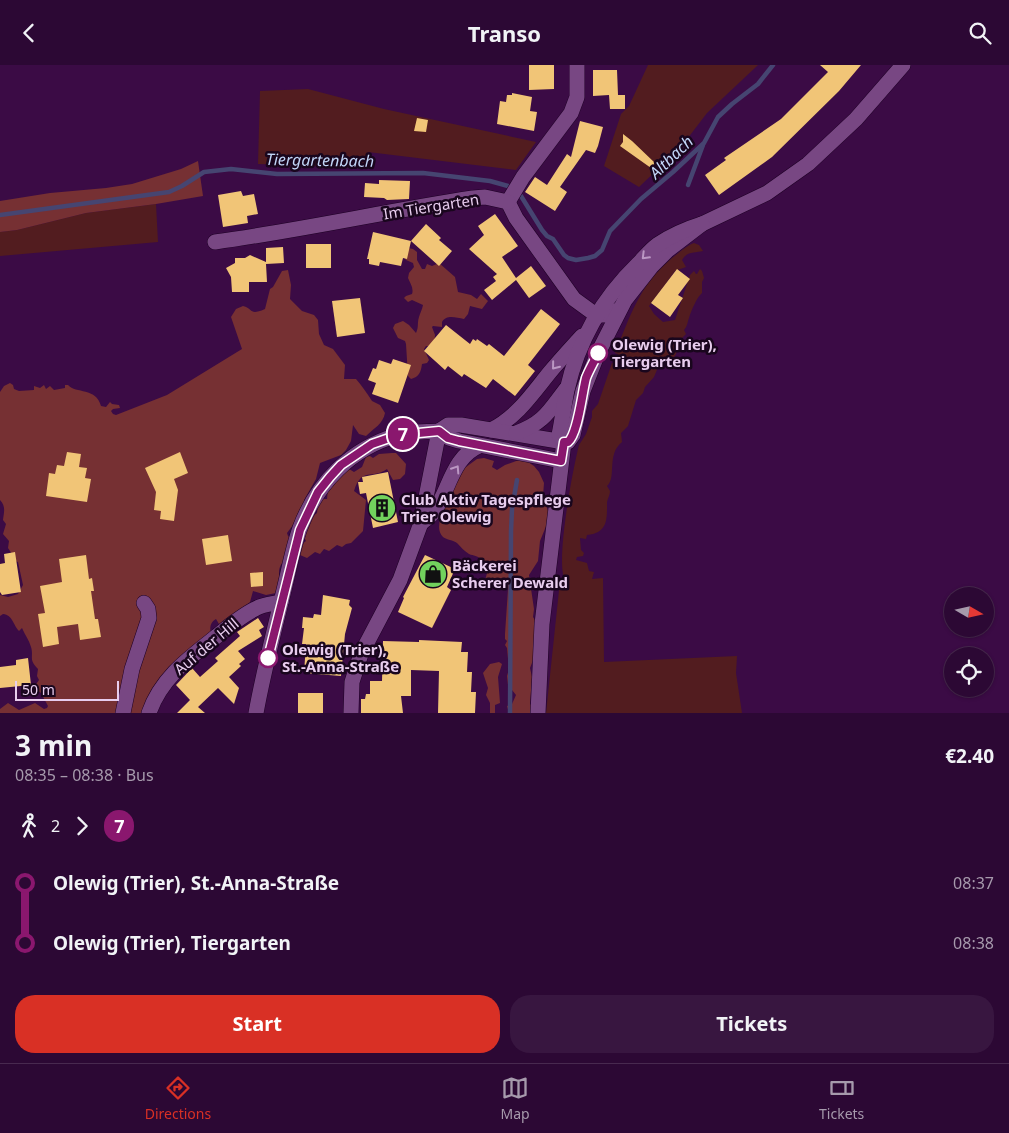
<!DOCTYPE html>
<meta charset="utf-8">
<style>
:root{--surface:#2c0834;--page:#381640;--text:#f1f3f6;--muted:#a69aac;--line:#48294f;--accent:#d93025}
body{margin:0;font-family:"Noto Sans",sans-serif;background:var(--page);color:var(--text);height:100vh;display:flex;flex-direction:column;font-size:19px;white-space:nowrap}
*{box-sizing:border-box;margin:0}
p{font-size:16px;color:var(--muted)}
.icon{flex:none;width:28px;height:28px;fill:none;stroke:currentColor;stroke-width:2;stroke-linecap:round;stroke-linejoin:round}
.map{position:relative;height:648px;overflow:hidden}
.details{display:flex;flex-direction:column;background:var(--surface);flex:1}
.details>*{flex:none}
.badge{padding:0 10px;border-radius:16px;font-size:18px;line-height:32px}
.needle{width:32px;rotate:99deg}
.fabs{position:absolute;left:944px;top:522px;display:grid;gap:10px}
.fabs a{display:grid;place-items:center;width:50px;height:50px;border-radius:50%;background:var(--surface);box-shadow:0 1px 4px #0004,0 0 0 1px var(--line);font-size:25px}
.scale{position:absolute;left:15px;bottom:12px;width:104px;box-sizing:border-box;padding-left:5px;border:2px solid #e8cdee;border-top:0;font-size:14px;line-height:18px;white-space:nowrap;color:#e8cdee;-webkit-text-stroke:4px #19061d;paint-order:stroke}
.map>.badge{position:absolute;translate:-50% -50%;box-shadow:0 0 0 2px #fff}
.legs{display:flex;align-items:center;gap:8px;height:55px;padding:0 15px;font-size:16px}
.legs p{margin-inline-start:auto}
.overview{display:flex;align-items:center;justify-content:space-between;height:85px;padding:0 15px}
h1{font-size:28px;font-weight:700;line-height:38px}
.cta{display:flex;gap:10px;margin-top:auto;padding:10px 15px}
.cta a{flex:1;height:58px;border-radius:20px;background:var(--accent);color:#fff;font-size:20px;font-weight:700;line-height:58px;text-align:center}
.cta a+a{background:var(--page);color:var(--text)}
ul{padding:0 15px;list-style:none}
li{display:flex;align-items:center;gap:18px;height:60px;font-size:19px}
li i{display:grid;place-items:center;width:8px;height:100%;margin:0 6px;background:currentColor}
li i::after{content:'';width:12px;height:12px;margin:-6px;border:4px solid;border-radius:50%;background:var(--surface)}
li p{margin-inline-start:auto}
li:first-child i{background:linear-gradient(#0000 50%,currentColor 0)}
li:last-child i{background:linear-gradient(currentColor 50%,#0000 0)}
header{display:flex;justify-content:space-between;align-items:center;height:65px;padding:0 15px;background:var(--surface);font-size:22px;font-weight:700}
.dock{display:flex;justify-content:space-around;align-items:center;height:70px;border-top:1px solid var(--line);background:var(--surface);font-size:14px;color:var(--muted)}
.dock a{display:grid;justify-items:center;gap:2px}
.dock .current{color:var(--accent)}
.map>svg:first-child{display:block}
</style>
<header><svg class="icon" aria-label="back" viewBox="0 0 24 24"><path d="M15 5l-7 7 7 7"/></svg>Transo<svg class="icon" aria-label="search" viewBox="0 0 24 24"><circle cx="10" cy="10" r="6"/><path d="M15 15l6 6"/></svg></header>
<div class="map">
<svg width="1009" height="648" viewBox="0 0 1009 648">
<rect width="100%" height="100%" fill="#3b0b45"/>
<g fill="#521c1f">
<path d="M648,0h110l-51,48 -26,34 -42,40 -35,-21 17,-52 8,-8z"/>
<path d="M308,24l76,20 152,33 -20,28 -148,-18 -2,16 -108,-4 2,-73z"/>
<path d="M156,139l2,38 -158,14v-24l17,-2 69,-17z"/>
<path d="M694,178l5,2 4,6c-8,2 -16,0 -21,9l4,7 -11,4 -26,35 5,8 9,8 12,-2 15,-45 4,-4 2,3h1l3,-5 2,2 2,7 -2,4v11c-5,4 -11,18 -13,25 -2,5 -1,7 -5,12l2,4 -9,9c1,17 -5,15 -18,22l-5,12 -9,10 -2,6 -7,7 -8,26 -7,7 1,9c-16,13 -5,35 -15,44l3,5c0,4 -3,9 -3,12 0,16 1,30 -20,32l-1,4 -6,-1 1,12 3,3 -1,3 -6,1 -1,3 11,3 2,8 5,1 -2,7 11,-1 1,84 133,-6 -1,17 6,40h-196l14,-132 5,-1c-10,-17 8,-112 14,-135l7,-11 6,-17v-6l6,-7 14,-41h3l3,-9 -3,-1c16,-39 24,-67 57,-95 7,-5 14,-12 22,-15z"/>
</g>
<g fill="#763033">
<path d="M198,96l5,35 -47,8 -70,9 -69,17 -17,2v-31l50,-8 56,-5 26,-4 49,-15z"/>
<path d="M408,183l5,1 4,3v8l5,9h3l2,-5 5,2 7,-3 16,14 3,15 13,3 6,4 4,-5 7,7 -6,8 -12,-3 -2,8 -4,5c-8,-1 -17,-5 -22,3v5l-9,-1 -1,1 3,8 -1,11h-8l-2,3 5,11 -2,3 -5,1c-1,8 -3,13 -11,15l-3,-3 -2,-32 -1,-3 -7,-3 -5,-10 2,-4 8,-3 6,4 7,8c3,-6 1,-10 3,-16 1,-4 3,-7 4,-12l-11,-5 -4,2 -4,-4 2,-2 6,-2c2,-6 -2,-11 -4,-16l1,-5 5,-6 -1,-4 -7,-3 -2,-3z"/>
<path d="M288,205l3,15 -1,14 12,12 12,4 4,5 1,14 5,11 9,4 12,16 -1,14h12c6,7 11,14 16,22l8,4 5,8c-2,11 -11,15 -19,23l-7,-2 -6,-9 -2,16 -5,9 -5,5 -21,8 -4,16 -12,21 1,6 -6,18 -6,1 -6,8 1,3 3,3 -3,19c-11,7 -10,15 -7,27l-5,8 -10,2 -13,-4 -3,11 -27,23 -4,-1 -3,-5c-7,4 -6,10 -5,17l-48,42 -4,1 -10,34h-149v-4l8,-6 11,7 16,-7 9,6 3,-1 1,-2 -7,-13 -7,-6 5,-7 -2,-4 1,-7c-10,-10 -4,-12 -7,-22 -2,-7 -6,-12 -9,-19l-3,3c-6,-6 -6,-16 -16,-17l-3,2v-21l8,2 10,-3 5,-9 -5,-23 -6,-2v-6l-4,-6 1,-7 -6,-7 3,-10 -3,-4c1,-8 3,-14 -3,-20v-108l4,-6 6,-3 3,2 1,4 5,2 15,-1v-4l6,2 4,-3 2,4 4,-3 4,4 11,-2v-3h3c8,9 28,2 33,21l5,1 4,-5 2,2 7,1 1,3 -7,1 -2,2 2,3 3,1 51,-20 75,-46 -11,-32 5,-8 7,-3c11,3 6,10 22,3l5,-20 3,-2 9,-16z"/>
<path d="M392,388h4l10,11 -1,10 -5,5 -7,1 -6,-11c-15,11 -25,-3 -33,22l12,9 -3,31 -12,12 -5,1 -4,3 -5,-2 -8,6 -5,-2 -4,5 -5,-2 -8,6 -7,-3 1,-10 5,-4 -2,-4 7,-19 6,-5 1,-8 3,-6h6l1,-10 21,-20 5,3 8,-5 4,-10 4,-1 3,2 6,-4z"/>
<path d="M484,393l10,3 -2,6 5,3 8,-5 14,-5 9,2 6,4 5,6 5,11 -1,13 5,15 1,8 -9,22 -2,20 -9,14 5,34 -1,8 4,6 -2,32 -5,13 2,9 -2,27 3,3 1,6h-25l-2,-7 5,-2 4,-9 -8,-10 -1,-9 2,-7 -1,-10 -1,-11 -2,-3 2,-4 -2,-2v-5l3,-45 -5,-5 -10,3 -7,-2 -1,-4 2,-8 -2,-2v-5l-4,-2 1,-4c-5,-5 -8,-4 -13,-6 -5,-3 -8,-7 -12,-11 -4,-3 -10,-3 -14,-6 -11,-11 4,-33 9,-43l-2,-8 14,-22 2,3 11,-8z"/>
<path d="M499,597l3,2 -4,13 2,26 -5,2v8h-5v-10l-4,-8 2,-7 -5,-15 7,-9z"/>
</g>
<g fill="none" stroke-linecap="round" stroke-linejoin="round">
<g stroke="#464571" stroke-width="4.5">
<path d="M688,120l15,-40"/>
<path d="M0,150l169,-23 13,-6 22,-14 27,-3 46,5 146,-1 67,8 18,5 13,10 21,34 5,6 6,3 11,16 4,3 8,2 12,-2 7,-2 7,-6 8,-19 31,-32 32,-27 31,-29 14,-26 14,-13 26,-20 15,-19"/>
<path d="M510,648l1,-182 1,-22 5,-29"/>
</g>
</g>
<g fill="#f1c577">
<path d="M529,0h25v24l-25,1z"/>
<path d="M820,0h41l-22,26 -67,66 -53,38 -14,-20 21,-15 -2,-2 57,-39 47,-47z"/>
<path d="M593,5h24l1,25h-3h10v14h-15l-1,-14 -16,1z"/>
<path d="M512,28l20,4 -2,14 7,1 -3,19 -37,-7 3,-23 6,1 1,-7h5z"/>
<path d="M417,53l11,2 -2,12 -12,-1z"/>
<path d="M580,56l23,6 -5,19 -3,7 -9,-3 -26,37 7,5 -12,19 -30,-19 10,-15 12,8 20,-31 4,3z"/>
<path d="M623,69l9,7 23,22 -4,5 -31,-22 3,-4z"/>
<path d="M379,115l31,1 -1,18 -22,1 -3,-2 -20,-1 1,-14 14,1z"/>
<path d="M241,126l2,5 11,-2 4,20 -11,2 1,7 -25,4 -5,-32z"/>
<path d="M495,149l23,32 -16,11 14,21 15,-12 15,20 -17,12 -13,-18 -24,20 -8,-10 12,-9 -3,-4 4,-3 -28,-25 15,-14 -6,-9z"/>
<path d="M426,159l15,14 -2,2 13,11 -13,15 -28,-25 -4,18 -4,-1 -2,8 -21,-4 -1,4 -10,-2v-5h-2l6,-27 38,9z"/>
<rect x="306" y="179" width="25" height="24"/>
<path d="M283,182l1,16 -18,1 1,18h-18v10h-17l-1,-15 -5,-9 9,-5v-5h10l5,-3 16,7v-14z"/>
<path d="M677,204l13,10 -12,16 5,3 -13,19 -19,-14z"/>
<path d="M360,233l5,35 -28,4 -5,-36z"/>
<path d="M541,244l19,15 -32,41 7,6 -20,25 -22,-17 -7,9 -22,-14 -2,3 -14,-11 -3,4 -21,-19 22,-26 24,19 3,-5 3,2 1,-2 10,7 2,-2 15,12z"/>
<path d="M393,294l18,6 -13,38 -26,-9 4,-11 -8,-3 5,-12 3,1 3,-9 12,4z"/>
<path d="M67,387l14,2 -2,13 8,1 -2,10 6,1 -4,23 -41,-6 3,-23 6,1 2,-9 7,1z"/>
<path d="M180,387l8,21 -14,6 4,11 -4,31 -14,-2 1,-8 -7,-1 2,-18 -11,-24z"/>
<path d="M388,407l10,50 -25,6 -7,-35 -6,1 -2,-12h5l-1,-5z"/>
<path d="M228,470l4,26 -26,4 -4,-26z"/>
<path d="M15,487l6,40 -19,3 -2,-3v-28l5,-1 -1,-9z"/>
<path d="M86,490l3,24 3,-1 2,13h-3l4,28h3l3,18 -21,3 -2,-16 -21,3 2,17 -16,3 -5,-33 7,-1 -5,-27 22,-4 -3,-23z"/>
<path d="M425,490l30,14 -8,18 4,3 -19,38 -34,-16 6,-14 -1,-1z"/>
<path d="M263,507v14l-12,1 -1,-14z"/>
<path d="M323,530l27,5 -1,5 3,3 -7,26 -4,42 -37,-3 2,-29h-4l2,-16h-2l1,-11 10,1 1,-4 7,1z"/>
<path d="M258,553l6,9 -5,3 3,6 -24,15 7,8 -6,5 2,2 -12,11 10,11 -5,16 -16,-16 -20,19 7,6h-28l13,-13 -14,-15 16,-17 8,9 18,-16 -3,-3 25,-22 -3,-4z"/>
<path d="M419,575l43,2 -1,10h7l-1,20h5l-1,20h5l-1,21h-37l1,-42 -28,-1v26h-10l2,17h-42v-14h4l1,-5h4v-13h12l1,-40 36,1z"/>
<path d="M28,593l3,27 -31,3v-21l16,-2v-5z"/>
<rect x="298" y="628" width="25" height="20"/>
</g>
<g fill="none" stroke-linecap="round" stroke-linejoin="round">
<defs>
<g id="street">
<path d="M508,137l8,16 58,81 22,16h12l12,-6"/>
<path d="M508,137l15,-25 48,-64 6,-16v-32"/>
<path d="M215,177c87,-12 172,-31 258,-44l12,-1 23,5"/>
<path d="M123,648l9,-44 17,-51 -1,-9 -4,-6"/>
<path d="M149,648c12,-35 40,-55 68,-77 12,-10 24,-20 38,-27 8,-5 17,-5 26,-7"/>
<path d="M256,648c7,-39 17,-77 26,-115 6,-23 10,-48 18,-70 17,-45 51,-80 98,-93 13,-4 27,-3 41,-4"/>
</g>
<g id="secondary">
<path d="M491,365c26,-13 41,-36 59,-58 10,-12 21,-24 32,-36"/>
<path d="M439,366l9,-6h13l103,17"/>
<path d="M439,366l10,7 10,3 102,20"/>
<path d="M516,368c28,-10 33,-22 50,-44"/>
<path d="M564,377h4l5,-7 10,-44 15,-38 27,-53 26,-33 17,-17 34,-26 65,-31 41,-29 48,-45 47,-54"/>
<path d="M421,458c4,-3 9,-6 12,-10 16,-21 19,-56 46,-67"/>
<path d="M351,648l1,-31 9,-28 39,-74 21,-57 18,-92"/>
<path d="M538,648l4,-89 22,-182 -5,-7c3,-15 5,-30 8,-45 11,-49 36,-92 71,-126 6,-6 12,-14 19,-19 15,-10 29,-16 45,-21"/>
</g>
</defs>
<use href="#street" stroke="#1e0025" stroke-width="16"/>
<use href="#secondary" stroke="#1e0025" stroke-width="16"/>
<use href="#street" stroke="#784783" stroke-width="15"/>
<use href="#secondary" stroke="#784783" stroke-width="15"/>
</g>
<defs><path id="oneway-chevron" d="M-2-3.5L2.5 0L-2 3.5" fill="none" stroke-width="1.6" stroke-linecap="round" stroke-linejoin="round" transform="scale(1.25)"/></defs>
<g stroke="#bb97c3">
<use href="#oneway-chevron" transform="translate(645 191) rotate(135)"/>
<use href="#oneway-chevron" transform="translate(555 301) rotate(129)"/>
<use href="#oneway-chevron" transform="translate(456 404) rotate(-57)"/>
</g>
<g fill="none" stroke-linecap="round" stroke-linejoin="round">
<defs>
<path id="line-1" d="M268,593l32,-128 18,-38 12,-15 11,-12 31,-21 26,-9 41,-4 9,7 11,3 102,20 3,-19h4c10,-8 14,-49 18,-64 3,-8 8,-16 12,-25"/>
</defs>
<use href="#line-1" stroke="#fff" stroke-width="11"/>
<use href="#line-1" stroke="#8a176e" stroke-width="8"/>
</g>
<defs>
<symbol id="building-disc" viewBox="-11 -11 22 22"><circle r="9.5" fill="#72d25d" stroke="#19061d"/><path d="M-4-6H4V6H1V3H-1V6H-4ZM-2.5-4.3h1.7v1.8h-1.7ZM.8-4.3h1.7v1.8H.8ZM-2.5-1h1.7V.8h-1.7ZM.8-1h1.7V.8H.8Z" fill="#111"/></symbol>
<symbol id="shop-disc" viewBox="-11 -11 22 22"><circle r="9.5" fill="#72d25d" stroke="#19061d"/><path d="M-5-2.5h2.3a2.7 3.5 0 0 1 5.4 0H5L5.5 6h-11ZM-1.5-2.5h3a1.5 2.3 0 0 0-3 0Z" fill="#111"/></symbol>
</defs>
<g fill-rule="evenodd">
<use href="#building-disc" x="366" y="427" width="32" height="32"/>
<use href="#shop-disc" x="417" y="493" width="32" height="32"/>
</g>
<g fill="#fff" stroke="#8a176e" stroke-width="2.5">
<circle cx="598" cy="288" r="9"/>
<circle cx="268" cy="593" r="9"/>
</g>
<g text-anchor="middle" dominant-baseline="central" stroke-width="5" stroke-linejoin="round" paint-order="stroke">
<g font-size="15" fill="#e8cdee" stroke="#19061d">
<text transform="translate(431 141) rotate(-9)">Im Tiergarten</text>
<text transform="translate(206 581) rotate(-40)">Auf der Hill</text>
</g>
<g font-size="15" font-weight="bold" fill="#e8cdee" stroke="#19061d" text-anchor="start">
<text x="612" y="279">Olewig (Trier),<tspan x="612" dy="17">Tiergarten</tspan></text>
<text x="282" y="584">Olewig (Trier),<tspan x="282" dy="17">St.-Anna-Straße</tspan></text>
</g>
<g font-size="15" font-weight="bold" fill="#e8cdee" stroke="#19061d" text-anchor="start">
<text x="401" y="434">Club Aktiv Tagespflege<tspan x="401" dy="17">Trier Olewig</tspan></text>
<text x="452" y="500">Bäckerei<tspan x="452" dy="17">Scherer Dewald</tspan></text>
</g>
<g font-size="16" font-style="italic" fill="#c2d6f8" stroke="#19061d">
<text transform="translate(671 92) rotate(-44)">Altbach</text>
<text transform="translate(320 95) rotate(1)">Tiergartenbach</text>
</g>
</g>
</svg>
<div class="fabs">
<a><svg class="needle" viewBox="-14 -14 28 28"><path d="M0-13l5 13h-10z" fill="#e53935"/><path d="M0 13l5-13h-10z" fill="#a69aac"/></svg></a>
<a><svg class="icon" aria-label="locate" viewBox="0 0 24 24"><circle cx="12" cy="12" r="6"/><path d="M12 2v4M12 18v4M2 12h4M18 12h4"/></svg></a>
</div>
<div class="scale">50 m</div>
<b class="badge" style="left:403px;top:369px;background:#8a176e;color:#fff">7</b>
</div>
<section class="details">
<div class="overview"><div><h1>3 min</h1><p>08:35 – 08:38 · Bus</p></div><b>€2.40</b></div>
<div class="legs"><svg class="icon" aria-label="walk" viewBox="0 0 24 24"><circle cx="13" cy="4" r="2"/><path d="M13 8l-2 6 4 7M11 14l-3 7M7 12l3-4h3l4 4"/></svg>2<svg class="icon" aria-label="forward" viewBox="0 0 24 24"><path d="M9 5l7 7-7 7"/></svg><b class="badge" style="background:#8a176e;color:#fff">7</b></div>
<ul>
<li><i style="color:#8a176e"></i><b>Olewig (Trier), St.-Anna-Straße</b><p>08:37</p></li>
<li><i style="color:#8a176e"></i><b>Olewig (Trier), Tiergarten</b><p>08:38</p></li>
</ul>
<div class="cta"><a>Start</a><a>Tickets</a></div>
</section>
<nav class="dock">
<a class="current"><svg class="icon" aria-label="directions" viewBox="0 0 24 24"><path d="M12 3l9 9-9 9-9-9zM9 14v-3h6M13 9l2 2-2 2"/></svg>Directions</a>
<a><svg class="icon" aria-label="map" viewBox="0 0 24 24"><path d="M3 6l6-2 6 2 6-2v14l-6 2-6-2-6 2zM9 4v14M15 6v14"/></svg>Map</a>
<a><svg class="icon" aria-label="tickets" viewBox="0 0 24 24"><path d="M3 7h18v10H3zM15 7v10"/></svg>Tickets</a>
</nav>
